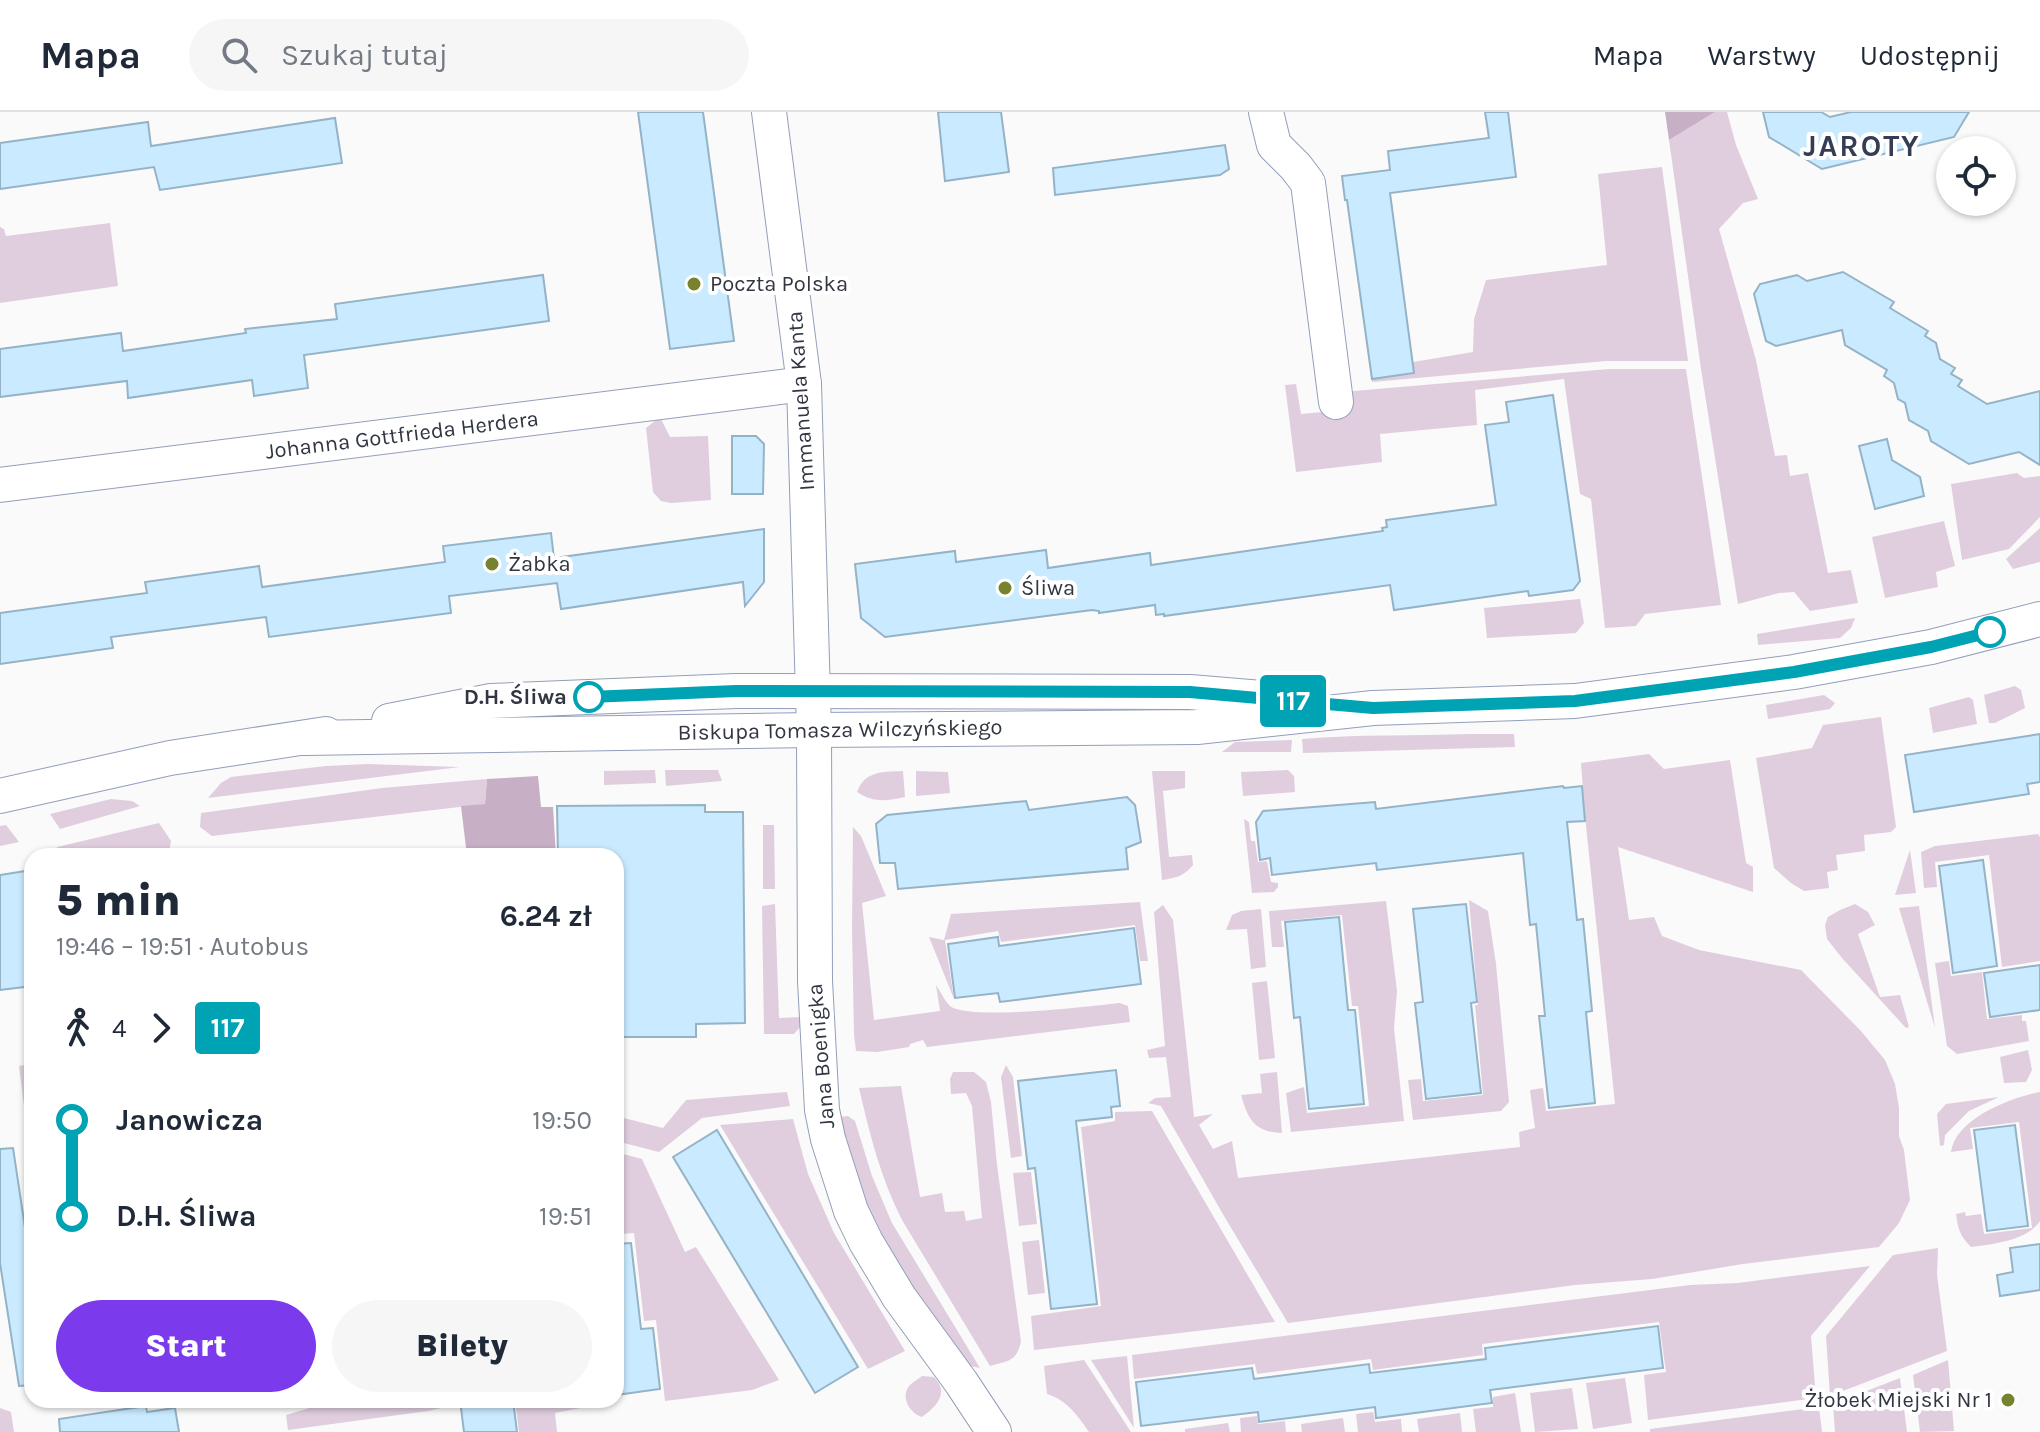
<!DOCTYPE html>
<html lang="pl">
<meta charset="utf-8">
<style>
:root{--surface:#fff;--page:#f6f6f7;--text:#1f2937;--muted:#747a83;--line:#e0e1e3;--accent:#7c3aed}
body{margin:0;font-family:Karla,sans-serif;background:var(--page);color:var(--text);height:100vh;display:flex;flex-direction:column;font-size:30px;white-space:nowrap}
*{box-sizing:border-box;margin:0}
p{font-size:26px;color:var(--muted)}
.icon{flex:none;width:44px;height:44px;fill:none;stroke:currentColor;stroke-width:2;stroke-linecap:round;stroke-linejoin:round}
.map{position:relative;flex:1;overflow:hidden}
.side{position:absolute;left:24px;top:736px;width:600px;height:560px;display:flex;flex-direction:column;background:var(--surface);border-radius:24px;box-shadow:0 2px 6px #0004}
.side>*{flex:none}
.badge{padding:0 16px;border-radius:6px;font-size:28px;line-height:52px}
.fabs{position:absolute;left:1936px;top:24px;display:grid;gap:16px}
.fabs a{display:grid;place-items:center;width:80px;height:80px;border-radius:50%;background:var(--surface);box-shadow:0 2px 6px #0004;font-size:40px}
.map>.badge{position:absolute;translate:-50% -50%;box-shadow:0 0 0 4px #fff}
.legs{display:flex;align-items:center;gap:12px;height:88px;padding:0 32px;font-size:26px}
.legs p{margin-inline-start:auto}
.overview{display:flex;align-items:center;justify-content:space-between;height:136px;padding:0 32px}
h1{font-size:44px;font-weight:800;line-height:60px}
.cta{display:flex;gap:16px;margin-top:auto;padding:16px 32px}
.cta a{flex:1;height:92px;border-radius:48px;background:var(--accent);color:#fff;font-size:32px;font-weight:800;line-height:92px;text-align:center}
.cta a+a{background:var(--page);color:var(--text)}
ul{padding:0 32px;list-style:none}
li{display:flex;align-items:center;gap:28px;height:96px;font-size:30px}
li i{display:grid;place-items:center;width:12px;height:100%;margin:0 10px;background:currentColor}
li i::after{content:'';width:20px;height:20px;margin:-10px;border:6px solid;border-radius:50%;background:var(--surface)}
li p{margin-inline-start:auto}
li:first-child i{background:linear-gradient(#0000 50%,currentColor 0)}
li:last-child i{background:linear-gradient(currentColor 50%,#0000 0)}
header{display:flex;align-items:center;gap:48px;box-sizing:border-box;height:112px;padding:0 40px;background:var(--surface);border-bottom:2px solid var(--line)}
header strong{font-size:38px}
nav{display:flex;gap:44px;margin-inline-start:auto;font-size:28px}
.search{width:560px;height:72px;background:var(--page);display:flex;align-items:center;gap:20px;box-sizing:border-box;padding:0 28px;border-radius:44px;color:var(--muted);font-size:30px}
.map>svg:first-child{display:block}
</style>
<header>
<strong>Mapa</strong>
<div class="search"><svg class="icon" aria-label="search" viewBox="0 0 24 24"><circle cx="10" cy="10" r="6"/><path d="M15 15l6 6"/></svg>Szukaj tutaj</div>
<nav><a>Mapa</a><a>Warstwy</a><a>Udostępnij</a></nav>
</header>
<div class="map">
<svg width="2040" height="1320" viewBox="0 0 2040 1320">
<rect width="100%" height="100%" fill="#fafafa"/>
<g fill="#e0cedf">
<path d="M1715,0h12l9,33 22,54 -15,4 -24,26 37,131 19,96 12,-1 3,21 18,-3 20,100 23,-3 7,33 -48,8 -16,-19 -15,1 -41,11 -37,-235 -32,-229z"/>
<path d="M1662,55l26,194h-82l-234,21v-3l42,-6 -1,-11 60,-10 1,-33 12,-39 121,-15 -9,-91z"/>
<path d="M110,111l8,63 -118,17v-76l4,2 2,7z"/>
<path d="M1609,257h77l35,236 -76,9 -9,12 -31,2 -14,-129 -11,-5 -16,-115 -89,11 2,35 -97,9 2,28 -86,10 -11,-87 11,-1 5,30 43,-4 -2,-18z"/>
<path d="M660,305l10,20 38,-1 3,64 -40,3 -10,-2 -8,-9 -7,-64z"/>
<path d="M2017,361l7,5 16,-2v41l-31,32 -47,11 -11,-76z"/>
<path d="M1944,409l11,45 -19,6 2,15 -53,11 -13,-61z"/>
<path d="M2040,416v34l-27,7 -7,-10z"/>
<path d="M1580,487l4,24 -8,10 -89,5 -3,-30z"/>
<path d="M1855,506l-4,10 -11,10 -82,7 -1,-11z"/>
<path d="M2015,574l6,4 4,18 -30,15h-6l-5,-28z"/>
<path d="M1824,583l11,8 -5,6 -62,10 -2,-14z"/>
<path d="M1969,585l4,3 4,24 -44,9 -4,-25z"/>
<path d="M1881,605l15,110 -5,5 -27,3 1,16 -29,4 2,15 -11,2 2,16 -25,3 -13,-8 -17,-15 -18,-110 56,-10 11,-23z"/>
<path d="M1470,622h44l1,13 -212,6 -1,-14c55,-5 112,-3 168,-5z"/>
<path d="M1292,628l-1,12h-69l13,-10z"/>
<path d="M1649,642l15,15 66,-9 16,103 7,4v25l-135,-45 11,73 25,-3 8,19 37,14 102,20 60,61 24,29 10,24 4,24v28l5,14 6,50 -11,23 -20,24 -136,17 -91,15 -77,6 -287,38 -64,-107 -63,-110 -13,-3 7,-5 16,-1 -5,-40 -17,1 -2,-8 18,-4 -11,-134 9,-7 10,15 21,197 19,-3 -14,11 14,24 19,-8 6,37 282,-31 -1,-15 16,-4 -5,-38 13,-2 3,23 69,-7 -30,-288 -4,-53z"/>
<path d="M368,652l92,3 -252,31 13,-15 10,-6 95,-11z"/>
<path d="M655,658l1,13 -52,2v-14z"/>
<path d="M665,658h53l4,11 -56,5z"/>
<path d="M1288,658l6,6 1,16 -52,4 -2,-24z"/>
<path d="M903,659l2,26c-18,4 -32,6 -48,-5 8,-22 27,-20 46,-21z"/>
<path d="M916,659l32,1 2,21 -34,3z"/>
<path d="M1152,659h33v17l-22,3 6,66 23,-2 1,10c-9,11 -17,13 -31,15z"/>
<path d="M487,667l-2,25 -273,32 -12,-9 1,-14 181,-25z"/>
<path d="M111,687l21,2 8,5 -80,23 -10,-15z"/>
<path d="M1244,707l5,3 2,19h4l3,21 9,-1 4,21 7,1v4l-4,5 -22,1z"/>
<path d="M159,711l12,18 -2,11 -24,4h-87l-1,-9z"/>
<path d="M6,713l13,17 -19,4v-20z"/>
<path d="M763,713h11l1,64h-12z"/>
<path d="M853,715l8,9 25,60 -24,7 12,117 66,-9 -4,-26c4,6 9,16 14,21 19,15 142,0 170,-3l8,3 2,16 -203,25 -4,-7 -13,4 -1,3 -32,5 -21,-1 -2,-16 -2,-106z"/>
<path d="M2038,722l2,3v124l-38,6 -13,-112 -54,7 2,25 -13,1 -3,-36 14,-6z"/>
<path d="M1910,738l6,43 -21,2z"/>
<path d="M1469,788l19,11 8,53 13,138 -8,9 -88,9 -5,-40 13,-1 2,22 60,-6 -8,-90h3z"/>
<path d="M1386,789l11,90 -3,37 10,93 -113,11 -5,-39 18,-6 3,26 62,-7 -11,-100h-6l-10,-91 -61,6 3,26h-12l-3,-36z"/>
<path d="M1140,790l8,59h-8l-5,-36 -134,17 -3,-11 -53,9 9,59 -25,-62 15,3 7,-26z"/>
<path d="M775,792l4,114 22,-1 -1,10 -6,7h-30l-2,-128z"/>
<path d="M1855,792l13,8 7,13 -17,9 22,63 20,-2 9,32 -3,1 -64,-70 -15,-19 -2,-14 3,-8 12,-7z"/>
<path d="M1919,794l16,122 -36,-120z"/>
<path d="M1261,797l5,58 -15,2 -4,-40 -21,1 6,-15 9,-4z"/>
<path d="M1949,849l2,15 31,-4 5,47 35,-4v6h4l3,20 -72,13 -10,-8 -12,-83z"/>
<path d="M1267,869l8,77 -16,2 -7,-77z"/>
<path d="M2028,938l4,20 -6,12 -22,1 -4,-26z"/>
<path d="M32,952v107l-13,-105z"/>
<path d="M1006,953l7,12 9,79 -11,2 -10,-81z"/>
<path d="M953,960h21l12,10 5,20 6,63 24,177c-5,20 -13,19 -31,24l-88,-146c-22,-44 -32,-85 -43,-132l42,-2 19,111 22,-4 3,19 19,-1 2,10 16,-3 -10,-112 -6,-13 -15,1 -1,-15z"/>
<path d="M1277,960l5,61c-28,-1 -34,-14 -41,-38l21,-2 -2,-19z"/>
<path d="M787,980l3,14 -88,12 -43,34 -43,-11v-25l47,12 23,-28z"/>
<path d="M2040,980v129c-12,19 -47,23 -69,26 -11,-11 -13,-18 -15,-33l9,-2 1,4 15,-2 3,20 48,-6 -13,-106 -49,6 3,21 -22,3c4,-33 60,-55 89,-60z"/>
<path d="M1999,985l-30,14 -24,24 -1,10 -4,1 -3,-32 9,-10z"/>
<path d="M1152,999l123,211 -241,28 -3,-34 70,-10 -20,-179 34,-6v-9z"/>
<path d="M848,1004l7,5 17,55 20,47 88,145 -14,-3c-35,-51 -79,-106 -102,-164 -10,-27 -18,-56 -26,-84z"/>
<path d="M793,1007l15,55 26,59 71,118 -37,18 -148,-244z"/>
<path d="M616,1040l26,7 43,93 11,-5 83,133 -27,10 -87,11 -9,-81 -12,1 -10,-88 -13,1 -5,-40z"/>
<path d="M1031,1060l6,52 -18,2 -6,-53z"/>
<path d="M1039,1128l6,53 -17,2 -6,-53z"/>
<path d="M1938,1136l-1,27 10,76 -117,45 -4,-60 67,-81z"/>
<path d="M1870,1154l-59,70 5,62 -168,22 -4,-45 22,-3 -7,-50 -177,22 1,11 -110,15 -2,-11 -114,15 -2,-10 -121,15 -2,-24 558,-70 48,-2z"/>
<path d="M1127,1244l7,72 -43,-68z"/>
<path d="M1084,1248l47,72h-42c-11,-16 -22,-32 -42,-38l-3,-28z"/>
<path d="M1948,1248l6,71 -34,1 -7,-57z"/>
<path d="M922,1264l12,1c16,16 2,30 -12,40 -13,-4 -23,-22 -11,-33 3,-3 8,-5 11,-8z"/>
<path d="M1625,1266l7,45 -39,6 -7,-46z"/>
<path d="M1900,1266l7,54h-72l-2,-28z"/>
<path d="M1572,1276l6,41 -43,3 -5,-39z"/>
<path d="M1515,1281l6,39h-45l-3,-23 20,-2v-10z"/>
<path d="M336,1288h105v8l-13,3 -140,19 -2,-15z"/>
<path d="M515,1288h70l1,7 -31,6 2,19h-38z"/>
<path d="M1819,1295l3,25h-172v-3z"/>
<path d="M0,1296l11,4 3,20h-14z"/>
<path d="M1373,1300l2,10 26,-3 1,13h-44l-2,-18z"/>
<path d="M1460,1301l2,19h-43l-2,-13z"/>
<path d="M1257,1304l1,8 27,-3 1,11h-45l-1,-14z"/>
<path d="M1343,1306l2,14h-43l-1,-8z"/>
<path d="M1228,1311l2,9h-45v-3z"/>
</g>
<g fill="#c7afc5">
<path d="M1665,0h50l-46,28z"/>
<path d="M538,664l3,31h12l3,49h-89l-6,-50 24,-2 2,-25z"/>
</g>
<g fill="#caeaff" stroke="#95b3c7" stroke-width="2">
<path d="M638,0h65l31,229 -64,8z"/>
<path d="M938,0h63l8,60 -64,9z"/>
<path d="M1485,0h23l8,65 -126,16 24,180 -42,6 -25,-179h-2l-3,-24 48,-6 -2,-19 101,-13z"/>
<path d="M1763,0h58l9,5 21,-5h118l-15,25 -132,32 -53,-32z"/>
<path d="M335,6l7,45 -182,27 -6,-23 -154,22v-46l148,-21 3,24z"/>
<path d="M1225,33l4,24 -9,6 -165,20 -2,-27z"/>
<path d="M1843,160l51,30 -4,6 38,23 -3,5 11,7 4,16 15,9 -4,6 11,6 -4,6 29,18 53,-13v74l-21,-13 -50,12 -38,-23 -3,-10 -19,-11 -4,-17 -7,-4 -4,-16 -10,-7 3,-6 -42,-25 -3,-15 -66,16 -10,-5 -12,-47 6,-10 37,-9 10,6z"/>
<path d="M543,163l6,46 -245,34 4,33 -54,8 -2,-16 -124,18 -1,-17 -127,16v-48l121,-16 2,18 123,-18 -1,-4 92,-10 -2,-15z"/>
<path d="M1553,283l27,186 -7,9 -44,6 -1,-5 -134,19 -4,-25 -226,31v-2l-8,1 -1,-10 -56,8v-2l-7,-1 -207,27 -24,-19 -6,-54 100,-13 1,11 90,-12 2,18 102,-15 1,12 232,-34 -1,-3 5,-1 -1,-7 110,-15 -11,-80 24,-3 -3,-20z"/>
<path d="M732,324h24l8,8 -1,50h-31z"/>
<path d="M1887,327l5,21 28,17 4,19 -49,13 -16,-63z"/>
<path d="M764,417v53l-19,24 -2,-24 -182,27 -4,-26 -108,13 2,17 -182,24 -3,-20 -155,20 2,11 -113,16v-51l147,-20 -2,-11 114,-16 3,21 183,-25 -2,-16 108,-13 3,25z"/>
<path d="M2040,622v48l-13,2 2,10 -115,18 -9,-57z"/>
<path d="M1563,674l1,2 18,-2 3,35 -18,1 10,98 6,-1 9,92 -6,1 9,91 -46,5 -10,-92h6l-9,-92 -6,1 -7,-72 -146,17 -1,-7 -104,12 -2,-17 -10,2 -4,-38 7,-11 112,-9 1,7z"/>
<path d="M1127,685l8,8 6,37 -15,6 2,21 -230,20 -3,-26h-15l-4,-39 11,-9 139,-14 3,9z"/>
<path d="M705,693v7h38l2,211 -49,1v13h-80v-181h-58l-1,-50z"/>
<path d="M1983,748l14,106 -44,7 -14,-107z"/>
<path d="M32,758v116l-32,4v-115z"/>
<path d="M1466,792l11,98 -6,1 10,90 -55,6 -11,-96 8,-1 -10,-93z"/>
<path d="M1339,805l9,93h7l9,94 -55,5 -9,-92 -6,1 -9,-96z"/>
<path d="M1134,816l7,56 -141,18 -2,-9 -43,5 -7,-54 50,-7 1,9z"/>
<path d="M2040,853v45l-50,7 -6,-44z"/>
<path d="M1116,958l4,36 -9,1 1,10 -36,4 21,183 -46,5 -16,-141 -7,1 -10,-88z"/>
<path d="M2015,1013l13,101 -41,5 -13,-101z"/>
<path d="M717,1018l141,237 -43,26 -142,-236z"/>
<path d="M13,1036l19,126v111l-13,1 -19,-123v-114z"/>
<path d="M631,1131l10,86 12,-1 7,61 -44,6v-151z"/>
<path d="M2040,1132v46l-40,6 -3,-21 16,-3 -3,-24z"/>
<path d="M1658,1214l5,42 -173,22 2,13 -116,15 -1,-11 -116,15 -1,-10 -117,14 -5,-44 116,-14 2,11 115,-15 1,9 116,-14 -1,-11z"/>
<path d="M460,1288h53l4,32h-53z"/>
<path d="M146,1294l1,6 28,-4 4,24h-119l-1,-13z"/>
</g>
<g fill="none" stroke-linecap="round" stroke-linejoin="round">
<defs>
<g id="minor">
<path d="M769,0l35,272 10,346 1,251 7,129 6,29 23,72 15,31 33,55 62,85 33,50"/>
<path d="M1266,0l8,33 22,22 12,16 28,219"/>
<path d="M0,373l804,-101"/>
<path d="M389,609l102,-20 245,-10 454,1 108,9"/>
<path d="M305,626l509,-8 383,-3 176,-19 202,-7 219,-29 137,-25 109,-28"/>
<path d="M0,684l170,-38 156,-24"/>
</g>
</defs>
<use href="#minor" stroke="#929eba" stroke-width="36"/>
<use href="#minor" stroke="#fff" stroke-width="34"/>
</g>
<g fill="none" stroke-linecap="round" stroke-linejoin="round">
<defs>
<path id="line-1" d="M589,585l147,-6 454,1 183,16 202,-7 219,-29 137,-25 59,-15"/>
</defs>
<use href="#line-1" stroke="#fff" stroke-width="18"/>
<use href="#line-1" stroke="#00a3b4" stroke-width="12"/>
</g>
<g fill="#77822e" stroke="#fff" stroke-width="3">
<circle cx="694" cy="172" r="8"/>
<circle cx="492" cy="452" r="8"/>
<circle cx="1005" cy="476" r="8"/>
<circle cx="2008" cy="1288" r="8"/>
</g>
<g fill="#fff" stroke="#00a3b4" stroke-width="4">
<circle cx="1990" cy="520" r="14"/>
<circle cx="589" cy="585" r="14"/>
</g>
<g text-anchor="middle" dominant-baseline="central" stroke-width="8" stroke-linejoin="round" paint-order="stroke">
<g font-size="22" fill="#313642" stroke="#fff" text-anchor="start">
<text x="710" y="172">Poczta Polska</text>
<text x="508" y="452">Żabka</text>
<text x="1021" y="476">Śliwa</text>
<text x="1992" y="1288" text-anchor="end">Żłobek Miejski Nr 1</text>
</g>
<g font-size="22" fill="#313642" stroke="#fff">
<text transform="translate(801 289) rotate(-94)">Immanuela Kanta</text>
<text transform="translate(402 323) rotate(-7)">Johanna Gottfrieda Herdera</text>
<text transform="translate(840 618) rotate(-1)">Biskupa Tomasza Wilczyńskiego</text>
<text transform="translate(821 944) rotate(-95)">Jana Boenigka</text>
</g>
<g font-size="22" font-weight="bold" fill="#313642" stroke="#fff" text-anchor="end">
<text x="567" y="585">D.H. Śliwa</text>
</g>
<g font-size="30" font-weight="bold" letter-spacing="2" fill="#343d55" stroke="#fff">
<text x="1862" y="34">JAROTY</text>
</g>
</g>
</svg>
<div class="fabs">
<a><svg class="icon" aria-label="locate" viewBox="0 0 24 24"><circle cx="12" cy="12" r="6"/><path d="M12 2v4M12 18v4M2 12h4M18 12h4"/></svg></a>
</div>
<b class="badge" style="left:1293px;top:589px;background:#00a3b4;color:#fff">117</b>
<section class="side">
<div class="overview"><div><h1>5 min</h1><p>19:46 – 19:51 · Autobus</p></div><b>6.24 zł</b></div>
<div class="legs"><svg class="icon" aria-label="walk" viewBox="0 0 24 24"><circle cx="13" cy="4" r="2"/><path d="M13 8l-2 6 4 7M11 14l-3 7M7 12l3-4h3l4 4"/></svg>4<svg class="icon" aria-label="forward" viewBox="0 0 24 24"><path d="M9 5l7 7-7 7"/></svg><b class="badge" style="background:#00a3b4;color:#fff">117</b></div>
<ul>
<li><i style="color:#00a3b4"></i><b>Janowicza</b><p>19:50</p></li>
<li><i style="color:#00a3b4"></i><b>D.H. Śliwa</b><p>19:51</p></li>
</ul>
<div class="cta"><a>Start</a><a>Bilety</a></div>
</section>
</div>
